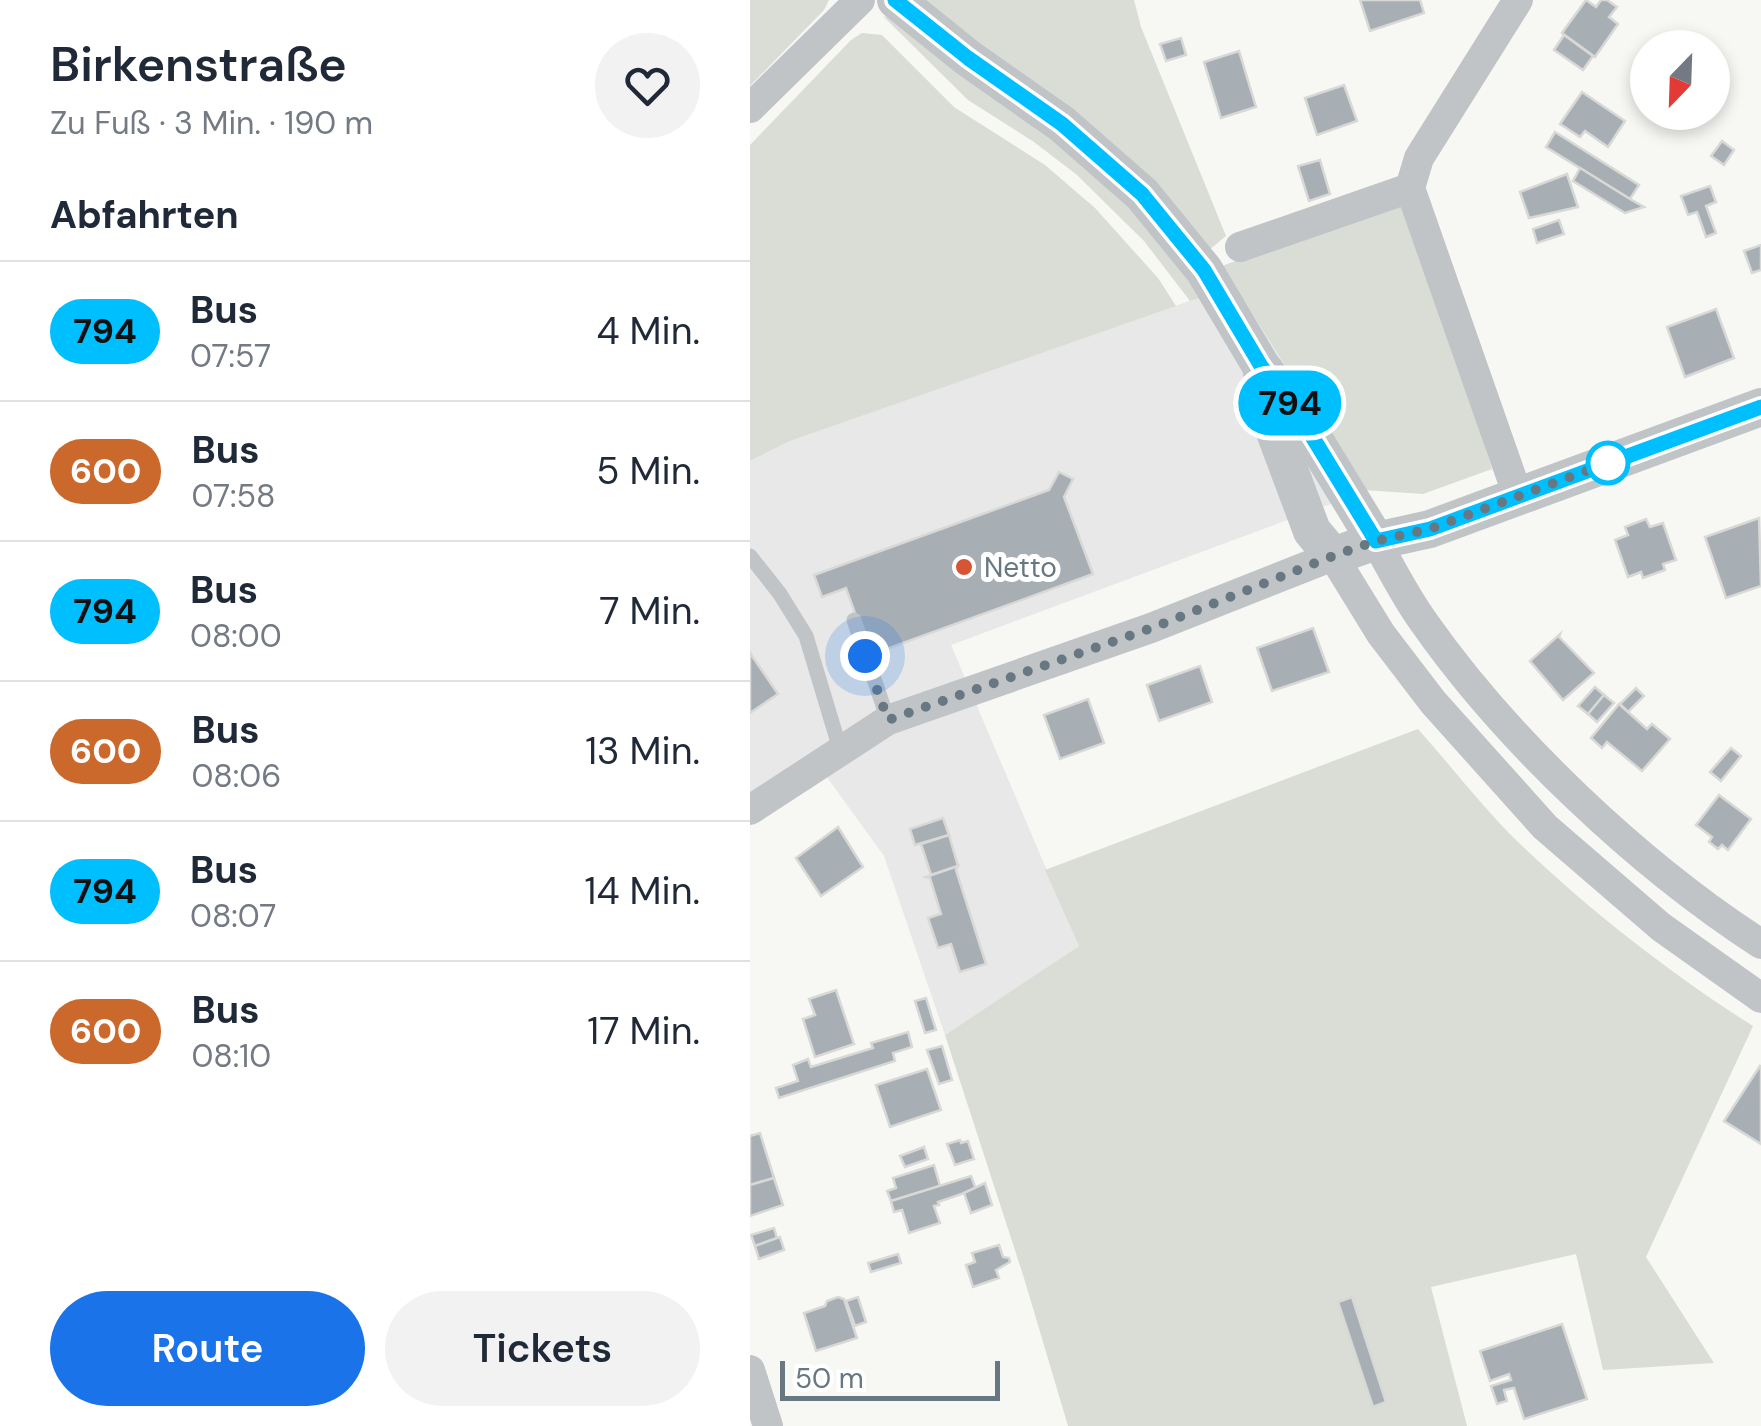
<!DOCTYPE html>
<html lang="de">
<meta charset="utf-8">
<style>
:root{--surface:#fff;--page:#f2f2f3;--text:#1f2937;--muted:#747a83;--line:#e0e1e3;--accent:#1a73e8}
body{margin:0;font-family:"DM Sans",sans-serif;background:var(--page);color:var(--text);height:100vh;display:flex;flex-direction:column;font-size:38px;white-space:nowrap}
*{box-sizing:border-box;margin:0}
p{font-size:32px;color:var(--muted)}
.icon{flex:none;width:55px;height:55px;fill:none;stroke:currentColor;stroke-width:2;stroke-linecap:round;stroke-linejoin:round}
.map{position:relative;flex:1;overflow:hidden}
.details{display:flex;flex-direction:column;background:var(--surface);width:750px}
.details>*{flex:none}
.badge{padding:0 20px;border-radius:32px;font-size:35px;line-height:65px}
.needle{width:65px;rotate:203deg}
.controls{position:absolute;left:880px;top:30px;display:grid;gap:20px}
.controls a{display:grid;place-items:center;width:100px;height:100px;border-radius:50%;background:var(--surface);box-shadow:0 5px 15px #0003;font-size:50px}
.scale{position:absolute;left:30px;bottom:25px;width:220px;box-sizing:border-box;padding-left:10px;border:5px solid #687883;border-top:0;font-size:28px;line-height:35px;white-space:nowrap;color:#687883;-webkit-text-stroke:8px #fff;paint-order:stroke}
.you{position:absolute;width:50px;height:50px;margin:-25px;border:8px solid #fff;border-radius:50%;background:#1a73e8;box-shadow:0 0 0 15px #1a73e833}
.map>.badge{position:absolute;translate:-50% -50%;box-shadow:0 0 0 5px #fff}
h2{padding:0 50px;font-size:38px;line-height:90px}
.round{display:grid;place-items:center;flex:none;width:105px;height:105px;border-radius:52px;background:var(--page)}
.head{display:flex;align-items:center;justify-content:space-between;height:170px;padding:0 50px}
h1{font-size:48px;font-weight:600;line-height:75px}
.button{display:flex;gap:20px;margin-top:auto;padding:20px 50px}
.button a{flex:1;height:115px;border-radius:60px;background:var(--accent);color:#fff;font-size:40px;font-weight:600;line-height:115px;text-align:center}
.button a+a{background:var(--page);color:var(--text)}
ul{padding:0;list-style:none}
li{display:flex;align-items:center;gap:30px;height:140px;padding:0 50px;border-top:2px solid var(--line)}
li div{flex:1}
li b{display:block;font-size:38px}
li em{font-style:normal}
li .badge{min-width:110px;font-weight:700;text-align:center}
main{display:flex;flex:1;min-height:0}
.map>svg:first-child{display:block}
</style>
<main>
<section class="details">
<div class="head"><div><h1>Birkenstraße</h1><p>Zu Fuß · 3 Min. · 190 m</p></div><a class="round"><svg class="icon" aria-label="heart" viewBox="0 0 24 24"><path d="M12 20l-8-8c-3-5 5-10 8-4 3-6 11-1 8 4z"/></svg></a></div>
<h2>Abfahrten</h2>
<ul>
<li><span class="badge" style="background:#00bfff;color:#111">794</span><div><b>Bus</b><p>07:57</p></div><em>4 Min.</em></li>
<li><span class="badge" style="background:#cb692c;color:#fff">600</span><div><b>Bus</b><p>07:58</p></div><em>5 Min.</em></li>
<li><span class="badge" style="background:#00bfff;color:#111">794</span><div><b>Bus</b><p>08:00</p></div><em>7 Min.</em></li>
<li><span class="badge" style="background:#cb692c;color:#fff">600</span><div><b>Bus</b><p>08:06</p></div><em>13 Min.</em></li>
<li><span class="badge" style="background:#00bfff;color:#111">794</span><div><b>Bus</b><p>08:07</p></div><em>14 Min.</em></li>
<li><span class="badge" style="background:#cb692c;color:#fff">600</span><div><b>Bus</b><p>08:10</p></div><em>17 Min.</em></li>
</ul>
<div class="button"><a>Route</a><a>Tickets</a></div>
</section>
<div class="map">
<svg width="1011" height="1426" viewBox="0 0 1011 1426">
<rect width="100%" height="100%" fill="#f7f7f4"/>
<path fill="#e7e8e7" d="M485,285l128,207 -412,153 128,301 -134,89 -61,-179 -63,-87 -71,35v-343l40,-20z"/>
<g fill="#d9ddd5">
<path d="M0,0h79l-5,10 -74,76z"/>
<path d="M170,0h214l7,27 85,209 -17,14z"/>
<path d="M133,16l13,4 140,103 95,80 74,93 -15,5 -46,-60 -67,-66 -43,-33 -66,-42z"/>
<path d="M112,33l20,2 72,72 91,58 50,43 63,70 18,28 -386,135 -40,20v-316l101,-105z"/>
<path d="M642,202l11,2 11,12 78,253 -69,25 -59,-4 -142,-224z"/>
<path d="M668,729c34,38 65,79 101,114 71,68 152,131 234,183l-107,231 68,106 -111,7 -27,-116 -145,33 36,139h-399l-44,-148 -79,-243 134,-89 -34,-76z"/>
</g>
<g fill="#a8afb4" stroke="#d8d8d6" stroke-width="2.5">
<path d="M610,0h60l4,13 -54,18z"/>
<path d="M836,0l10,7 5,-7h6l10,7 -8,10 9,7 -23,33 -33,-24z"/>
<path d="M814,35l29,21 -10,14 -29,-20z"/>
<path d="M431,38l5,17 -20,6 -6,-17z"/>
<path d="M489,51l17,56 -35,11 -17,-56z"/>
<path d="M594,85l13,36 -40,14 -12,-37z"/>
<path d="M832,92l43,29 -17,26 -23,-16 -5,6 -20,-13z"/>
<path d="M805,132l84,53 -9,14 -84,-52z"/>
<path d="M972,141l12,9 -10,15 -13,-9z"/>
<path d="M570,160l10,34 -21,7 -11,-35z"/>
<path d="M830,168l50,31 14,8 -19,6 -52,-32z"/>
<path d="M817,174l11,33 -49,11 -9,-26z"/>
<path d="M960,186l6,16 -10,4 10,27 -10,4 -9,-25 -9,3 -7,-19z"/>
<path d="M809,220l5,14 -27,9 -4,-14z"/>
<path d="M1011,245v25l-9,3 -8,-22z"/>
<path d="M966,309l18,49 -49,19 -18,-50z"/>
<path d="M309,472l14,7 -9,18 29,77 -223,81 -24,-67 -24,9 -8,-22 235,-85z"/>
<path d="M1009,518l2,68 -35,12 -21,-61z"/>
<path d="M896,519l4,8 13,-4 13,37 -13,4 2,6 -22,8 -2,-6 -13,5 -13,-37 13,-5 -3,-8z"/>
<path d="M563,628l16,44 -57,19 -15,-43z"/>
<path d="M810,634l-1,3 35,36 -31,27 -33,-39z"/>
<path d="M0,653l28,41 -28,19z"/>
<path d="M450,666l12,36 -53,19 -12,-36z"/>
<path d="M845,687l9,8 -16,19 -10,-8z"/>
<path d="M886,688l8,8 -16,16 -8,-8z"/>
<path d="M854,695l10,8 -17,19 -9,-8z"/>
<path d="M338,699l16,44 -44,16 -16,-44z"/>
<path d="M869,704l28,25 5,-5 18,15 -28,32 -35,-29 -5,6 -11,-10z"/>
<path d="M981,748l10,8 -20,25 -11,-9z"/>
<path d="M969,795l32,24 -23,31 -6,-5 -4,4 -9,-7 3,-5 -16,-12z"/>
<path d="M193,818l6,17 -34,10 -5,-16z"/>
<path d="M88,827l25,40 -42,29 -25,-38z"/>
<path d="M199,835l9,31 -27,9 -10,-31z"/>
<path d="M208,866l-2,4 30,94 -26,8 -9,-28 -13,4 -10,-30 13,-4 -11,-36 -4,-1z"/>
<path d="M86,990l18,54 -39,13 -12,-38 12,-4 -6,-16z"/>
<path d="M176,998l10,32 -11,3 -10,-32z"/>
<path d="M158,1032l4,15 -19,6 2,8 -116,37 -3,-10 22,-7 -5,-16 15,-6 3,8 62,-19 -2,-5z"/>
<path d="M192,1046l10,34 -13,4 -12,-34z"/>
<path d="M1010,1066l1,1v77l-37,-23z"/>
<path d="M177,1069l14,41 -51,17 -14,-42z"/>
<path d="M10,1133l14,45 -24,7v-49z"/>
<path d="M210,1140l1,3 7,-2 6,18 -19,6 -8,-21z"/>
<path d="M174,1147l4,12 -23,8 -5,-11z"/>
<path d="M184,1165l6,21 -49,15 -4,-10 9,-3 -3,-10z"/>
<path d="M221,1176l5,13 -38,13 1,3 -5,1 6,17 -31,10 -7,-23 -8,2 -3,-11z"/>
<path d="M24,1178l9,27 -33,11v-31z"/>
<path d="M235,1183l7,22 -21,8 -7,-20z"/>
<path d="M24,1228l3,10 -22,8 -4,-11z"/>
<path d="M30,1237l4,13 -25,9 -4,-13z"/>
<path d="M249,1245l4,12 6,1 1,4 -14,8 3,8 -26,9 -7,-22 9,-3 -3,-9z"/>
<path d="M148,1254l3,9 -30,9 -3,-9z"/>
<path d="M88,1297l6,2 13,39 -41,13 -12,-38 21,-7 2,-5z"/>
<path d="M108,1297l8,25 -11,4 -9,-25z"/>
<path d="M602,1297l34,105 -13,5 -35,-105z"/>
<path d="M812,1324l25,75 -63,20 -10,-31 -10,2 3,11 -10,3 -6,-18 20,-6 -2,-6 -19,7 -10,-30z"/>
</g>
<g fill="none" stroke-linecap="round" stroke-linejoin="round">
<g stroke="#c0c4c7" stroke-width="15">
<path d="M0,556l30,38 26,42 34,113"/>
<path d="M104,620l34,100"/>
</g>
<g stroke="#c0c4c7" stroke-width="30">
<path d="M0,108l110,-108"/>
<path d="M490,247l170,-59"/>
<path d="M768,496l-108,-308 9,-30 99,-158"/>
<path d="M626,541c15,27 29,55 47,80 83,119 216,244 338,323"/>
<path d="M0,810l138,-90 263,-92 182,-72 48,78 52,68 112,125 116,100 100,71"/>
<path d="M0,1370l18,56"/>
</g>
<g stroke="#c0c4c7" stroke-width="38">
<path d="M146,0l72,58 94,66 80,70 62,76 57,96 38,49 77,126"/>
<path d="M512,373l7,43 43,115 21,25 43,-15 54,-12 331,-122"/>
</g>
</g>
<g fill="none" stroke-linecap="round" stroke-linejoin="round">
<defs>
<path id="line" d="M145,0l73,58 94,66 80,70 62,76 57,96 38,49 77,126 54,-12 331,-122"/>
</defs>
<use href="#line" stroke="#fff" stroke-width="22"/>
<use href="#line" stroke="#00bfff" stroke-width="15"/>
<path stroke="#687883" stroke-width="10" stroke-dasharray="0 18" d="M115,656l23,64 264,-92 181,-72 43,-15 54,-12 178,-66"/>
</g>
<circle fill="#fff" stroke="#00bfff" stroke-width="5" cx="858" cy="463" r="20"/>
<circle fill="#d65535" stroke="#fff" stroke-width="4" cx="214" cy="567" r="10"/>
<g text-anchor="middle" dominant-baseline="central" stroke-width="10" stroke-linejoin="round" paint-order="stroke">
<g font-size="28" fill="#687883" stroke="#fff" text-anchor="start">
<text x="234" y="567">Netto</text>
</g>
</g>
</svg>
<div class="controls">
<a><svg class="needle" viewBox="-14 -14 28 28"><path d="M0-13l5 13h-10z" fill="#e53935"/><path d="M0 13l5-13h-10z" fill="#747a83"/></svg></a>
</div>
<div class="scale">50 m</div>
<div class="you" style="left:115px;top:656px"></div>
<b class="badge" style="left:540px;top:403px;background:#00bfff;color:#111">794</b>
</div>
</main>
